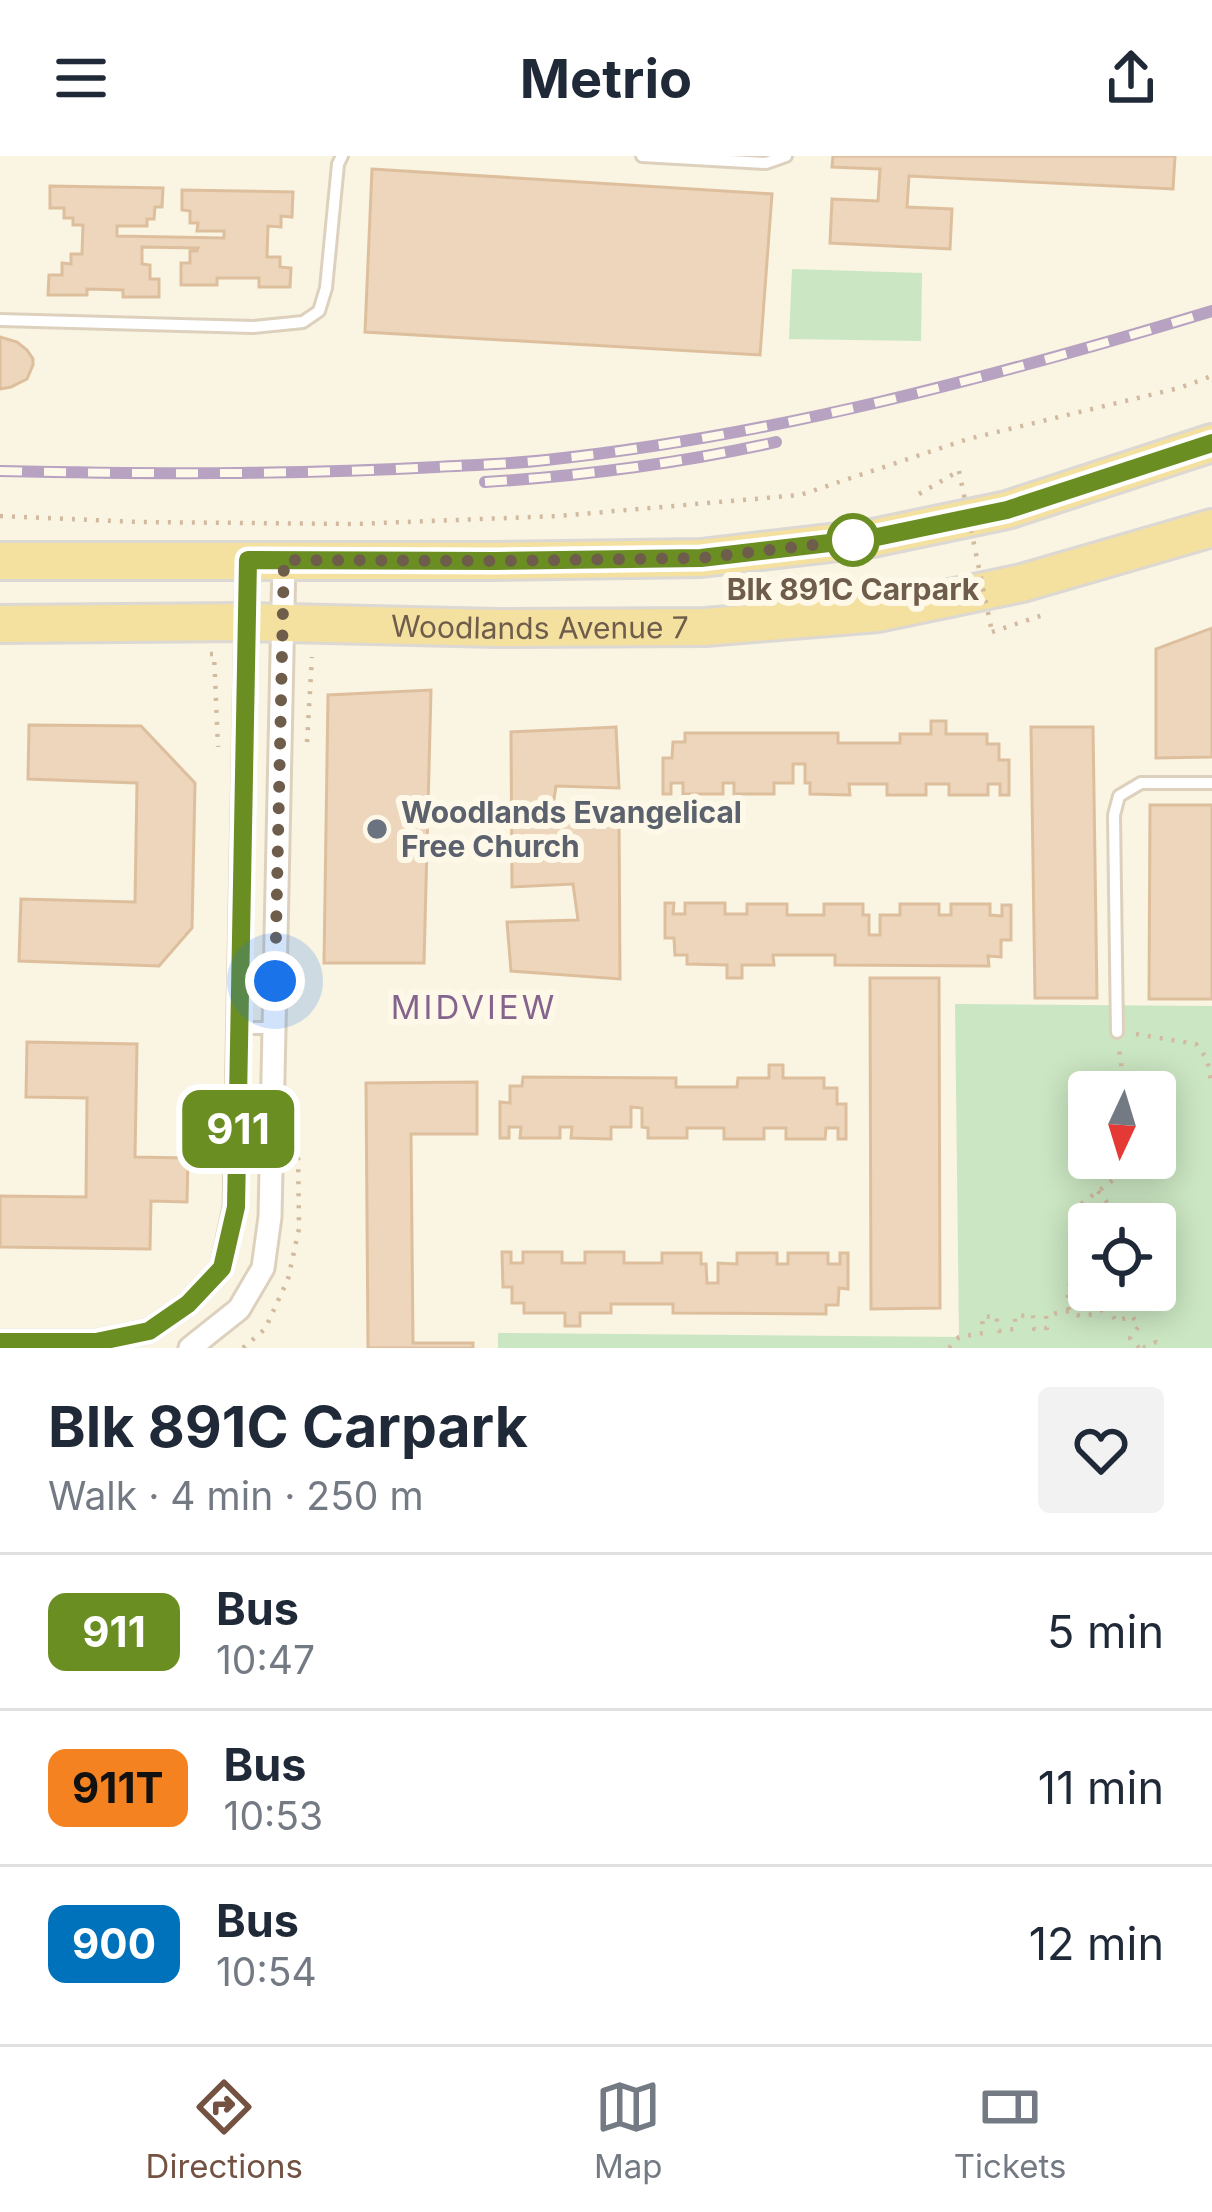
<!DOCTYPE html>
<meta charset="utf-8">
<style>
:root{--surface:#fff;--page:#f2f2f3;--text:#1f2937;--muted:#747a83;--line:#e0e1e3;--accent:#745242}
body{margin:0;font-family:Inter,sans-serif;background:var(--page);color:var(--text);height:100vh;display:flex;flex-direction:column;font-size:45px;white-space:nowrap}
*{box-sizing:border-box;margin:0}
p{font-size:39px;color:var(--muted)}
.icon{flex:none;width:66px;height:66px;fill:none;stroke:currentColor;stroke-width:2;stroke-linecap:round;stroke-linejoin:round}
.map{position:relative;height:1192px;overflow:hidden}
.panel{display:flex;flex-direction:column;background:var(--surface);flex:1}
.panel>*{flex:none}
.badge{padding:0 24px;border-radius:18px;font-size:42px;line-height:78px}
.needle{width:78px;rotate:184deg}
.fabs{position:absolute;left:1068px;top:915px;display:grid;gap:24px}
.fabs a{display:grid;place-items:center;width:108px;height:108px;border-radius:12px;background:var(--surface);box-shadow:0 6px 30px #0003;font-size:60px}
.you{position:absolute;width:60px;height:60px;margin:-30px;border:9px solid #fff;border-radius:50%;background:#1a73e8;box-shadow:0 0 0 18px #1a73e833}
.map>.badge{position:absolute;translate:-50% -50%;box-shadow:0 0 0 6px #fff}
.round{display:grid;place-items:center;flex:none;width:126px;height:126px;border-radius:12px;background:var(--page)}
.head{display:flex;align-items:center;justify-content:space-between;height:204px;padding:0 48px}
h1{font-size:57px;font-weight:700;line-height:90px}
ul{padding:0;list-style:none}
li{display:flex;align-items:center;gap:36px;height:156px;padding:0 48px;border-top:3px solid var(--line)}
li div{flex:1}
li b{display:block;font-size:45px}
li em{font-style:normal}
li .badge{min-width:132px;font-weight:700;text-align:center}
header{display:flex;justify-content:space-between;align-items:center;height:156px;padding:0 48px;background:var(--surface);font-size:54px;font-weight:700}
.tabs{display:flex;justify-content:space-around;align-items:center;height:168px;border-top:3px solid var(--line);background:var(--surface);font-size:33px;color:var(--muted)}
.tabs a{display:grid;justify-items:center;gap:6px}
.tabs .active{color:var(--accent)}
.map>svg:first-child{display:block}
</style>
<header><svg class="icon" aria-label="menu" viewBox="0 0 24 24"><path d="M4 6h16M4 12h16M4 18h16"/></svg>Metrio<svg class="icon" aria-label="share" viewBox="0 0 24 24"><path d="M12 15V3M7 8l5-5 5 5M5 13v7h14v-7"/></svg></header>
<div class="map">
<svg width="1212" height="1192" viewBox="0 0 1212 1192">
<rect width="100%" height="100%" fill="#faf4e2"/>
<g fill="#cbe6c2" fill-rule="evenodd">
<path d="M792,113l130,4 -1,68 -132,-2z"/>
<path d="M955,848l257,2v342h-714v-15l461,4zM1089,936h66v66h-66zM1089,1068h66v66h-66z"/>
</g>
<g fill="#edd6bc" stroke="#debf9d" stroke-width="3">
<path d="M833,0h342l-2,33 -264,-13 -2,31 45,2 -2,40 -120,-6 2,-44 46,2 2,-32 -48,-2z"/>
<path d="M372,13l400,25 -12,161 -395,-23z"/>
<path d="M50,30l113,2 -1,19h-7l-1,12h-7v7h-30v10l107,2v-7h-27l1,-8h-8v-12l-8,-1v-20l111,2 -1,25 -11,-1v11l-13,-1 -1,31h13v10l11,1 -1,19h-31v-9h-42v7h-36v-22h9v-12h7l1,-3 -56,-1v17l8,1v14h9v18h-36v-7l-36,-1v6h-39l1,-20h13v-12l9,1v-10h11l1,-29h-10v-7h-9v-10h-14z"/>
<path d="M0,181l17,5 10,8 6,9v6l-6,14 -16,8 -11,2z"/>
<path d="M1212,472v129l-56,1v-109z"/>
<path d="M431,534l-7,273h-100l4,-268z"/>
<path d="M931,565h15v13h41v10h12v16h10v35h-9v-11h-12v11h-39v-11h-23v11h-39v-11h-38l1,11 -40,-1v-11h-5v-19h-12v19h-19v11h-40v-11h-11v11h-40v-11h-12v11h-8v-36h9l1,-16h12v-9h153v10h62v-9h31z"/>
<path d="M29,569l112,1 54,57 -3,145 -33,38 -140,-5 2,-62 114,3 2,-119 -109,-4z"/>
<path d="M616,571l3,61 -63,-2 -5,33h68l1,160 -109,-8 -4,-49 71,-2 -5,-36 -61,3 -1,-155z"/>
<path d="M1031,571h62l4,271h-62z"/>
<path d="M1150,649h62v194h-63z"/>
<path d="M665,747h9l-1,11h12v-11h40v11h22v-10h40v11h37v-11h39v11h6v20h11v-20h20v-11h39v11h12v-11h39v11l12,1v-11h9v35h-10v17l-13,-1 1,10 -154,-1v-10h-62l1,10h-32v13h-15v-13l-40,-1v-9h-12l-1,-17h-9z"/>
<path d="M870,822h69l1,330 -69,1z"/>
<path d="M27,886l110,2 -2,113 53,1 -1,44 -36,-1 -1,48 -150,-2v-51l86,1 1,-99 -61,-1z"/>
<path d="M769,909h14v13h41v10h13v16h9v35h-8v-11h-12l-1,11h-39v-11h-22v11h-40v-11h-37v10h-39v-10l-6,-1v-19l-11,-1v20h-20v12l-40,-1 1,-11h-12v11h-40l1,-11h-12v11h-9v-36l10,1v-17h12l1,-9 153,1v9h61l1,-9h31z"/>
<path d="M477,926v52h-66l2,209h60v5h-105l-2,-265z"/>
<path d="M502,1096h9v11h12v-11h39v11h23v-11h39v11h38v-10h39v11h5l1,19h11v-20l19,1v-11h40v11h11v-11h40v11h12v-11h8v36l-9,-1 -1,17h-12v9l-153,-1v-9h-62v9h-31v13h-15v-13h-41v-10h-12v-16h-9z"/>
</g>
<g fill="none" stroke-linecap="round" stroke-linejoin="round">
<defs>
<g id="lane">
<path d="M642,0l124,7 20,-7"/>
<path d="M0,164l253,7 50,-5 16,-11 7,-23 12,-124 4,-8"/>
<path d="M240,872h35"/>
<path d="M1117,876l-3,-217 5,-19 22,-13h71"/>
</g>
<g id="street">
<path d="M0,1186h96l53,-11 39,-27 34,-36 13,-61 13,-647"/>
<path d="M190,1192l49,-39 24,-41 7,-51 14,-657"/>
</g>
<g id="primary">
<path d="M0,405h495l206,-3 172,-20 134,-28 205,-67"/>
<path id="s1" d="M0,468l245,-2 252,6 208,-1 173,-14 144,-30 190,-55"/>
</g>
</defs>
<use href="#lane" stroke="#ddd1be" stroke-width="16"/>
<use href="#street" stroke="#ddd1be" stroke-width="27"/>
<use href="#primary" stroke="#dcd8d4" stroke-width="42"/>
<g stroke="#d1ba9f" stroke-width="4.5" stroke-dasharray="3 9" stroke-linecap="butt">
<path d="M919,338l40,-23"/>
<path d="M0,360l139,6 215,2 204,-8 242,-21 168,-56 211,-51 33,-12"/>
<path d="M992,476l54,-18v-3"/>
<path d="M210,498h4l4,93"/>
<path d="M307,586l5,-85"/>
<path d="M1136,878l60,10 11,15 5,27"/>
<path d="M1112,936l-1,-10 12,-2 -4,-32"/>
<path d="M1098,1035l11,14 6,19"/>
<path d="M1107,1150l9,15 16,-5 7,10 -9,12 9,10"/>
<path d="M1069,1154c-5,-25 9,-43 12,-67 2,-13 -2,-25 0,-39l32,-24 23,-10 5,-12"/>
<path d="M243,1192l22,-19 23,-50 11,-50 -1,-80"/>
<path d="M949,1192l10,-11 24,-4 -1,-16 14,-1 3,15 16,-2v-13l18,-1 1,14 13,-1 -1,-13 23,-4 11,5 16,-2 11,-8 8,-16"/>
<path d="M1143,1192l13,-6 5,6"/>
</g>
<use href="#lane" stroke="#fff" stroke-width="10"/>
<use href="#street" stroke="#fff" stroke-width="21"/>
<use href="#primary" stroke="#f4e09f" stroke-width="36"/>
<defs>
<g id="rail">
<path d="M0,315c146,3 291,4 437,-4 36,-2 73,-3 109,-7 227,-24 448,-83 666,-149"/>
<path d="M485,326c97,-6 196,-19 291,-40"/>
</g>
</defs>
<use href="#rail" stroke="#b8a2c2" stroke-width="12"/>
<use href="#rail" stroke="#fdf8e7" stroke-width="8" stroke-dasharray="22" stroke-linecap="butt"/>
<path stroke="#d1ba9f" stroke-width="4.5" stroke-dasharray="3 9" stroke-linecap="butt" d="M959,315l33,161"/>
</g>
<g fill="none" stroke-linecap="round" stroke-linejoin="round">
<defs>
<path id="line" d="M0,1186h96l53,-11 39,-27 34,-36 14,-61 12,-647 247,1 206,-3 171,-20 135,-28 205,-67"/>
</defs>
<use href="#line" stroke="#fff" stroke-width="27"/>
<use href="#line" stroke="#6b8e23" stroke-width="18"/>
<path stroke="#6f5d4b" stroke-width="12" stroke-dasharray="0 21.6" d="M275,825l9,-421 211,1 206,-3 171,-20 -19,2"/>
</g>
<circle fill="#fff" stroke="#6b8e23" stroke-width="6" cx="853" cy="384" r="24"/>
<circle fill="#6b7280" stroke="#fdf8e7" stroke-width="4.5" cx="377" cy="673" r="12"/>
<g text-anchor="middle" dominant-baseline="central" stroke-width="12" stroke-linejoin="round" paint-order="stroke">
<g font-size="30" font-weight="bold" fill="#6f5d4b" stroke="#fdf8e7">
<text x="853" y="433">Blk 891C Carpark</text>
</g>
<g font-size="30" fill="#6f5d4b" stroke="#fdf8e7">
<text stroke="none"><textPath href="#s1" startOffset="540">Woodlands Avenue 7</textPath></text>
</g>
<g font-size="30" font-weight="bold" fill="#5b616d" stroke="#fdf8e7" text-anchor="start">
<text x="401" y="656">Woodlands Evangelical<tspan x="401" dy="34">Free Church</tspan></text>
</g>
<g font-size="33" letter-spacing="3" fill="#84638c" stroke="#fdf8e7">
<text x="474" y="851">MIDVIEW</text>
</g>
</g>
</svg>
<div class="fabs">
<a><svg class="needle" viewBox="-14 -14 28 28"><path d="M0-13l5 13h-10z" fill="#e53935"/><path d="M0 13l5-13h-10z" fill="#747a83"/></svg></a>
<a><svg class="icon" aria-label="locate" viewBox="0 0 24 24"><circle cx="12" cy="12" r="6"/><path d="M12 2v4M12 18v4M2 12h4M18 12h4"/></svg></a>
</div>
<div class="you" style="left:275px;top:825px"></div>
<b class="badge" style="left:238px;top:973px;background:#6b8e23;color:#fff">911</b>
</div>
<section class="panel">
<div class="head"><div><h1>Blk 891C Carpark</h1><p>Walk · 4 min · 250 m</p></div><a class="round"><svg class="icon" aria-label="heart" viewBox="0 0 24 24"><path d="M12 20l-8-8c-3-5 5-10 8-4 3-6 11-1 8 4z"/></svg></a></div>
<ul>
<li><span class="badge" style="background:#6b8e23;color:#fff">911</span><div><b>Bus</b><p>10:47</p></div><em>5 min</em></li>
<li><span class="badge" style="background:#f58220;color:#111">911T</span><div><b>Bus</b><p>10:53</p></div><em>11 min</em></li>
<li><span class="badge" style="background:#0072bc;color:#fff">900</span><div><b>Bus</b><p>10:54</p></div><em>12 min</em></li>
</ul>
</section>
<nav class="tabs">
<a class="active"><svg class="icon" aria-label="directions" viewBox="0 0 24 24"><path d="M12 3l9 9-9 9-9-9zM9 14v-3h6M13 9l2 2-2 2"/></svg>Directions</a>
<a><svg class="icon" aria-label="map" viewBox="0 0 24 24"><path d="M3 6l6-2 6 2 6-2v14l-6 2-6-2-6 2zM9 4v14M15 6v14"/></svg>Map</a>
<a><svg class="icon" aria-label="tickets" viewBox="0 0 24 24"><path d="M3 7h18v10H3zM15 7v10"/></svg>Tickets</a>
</nav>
